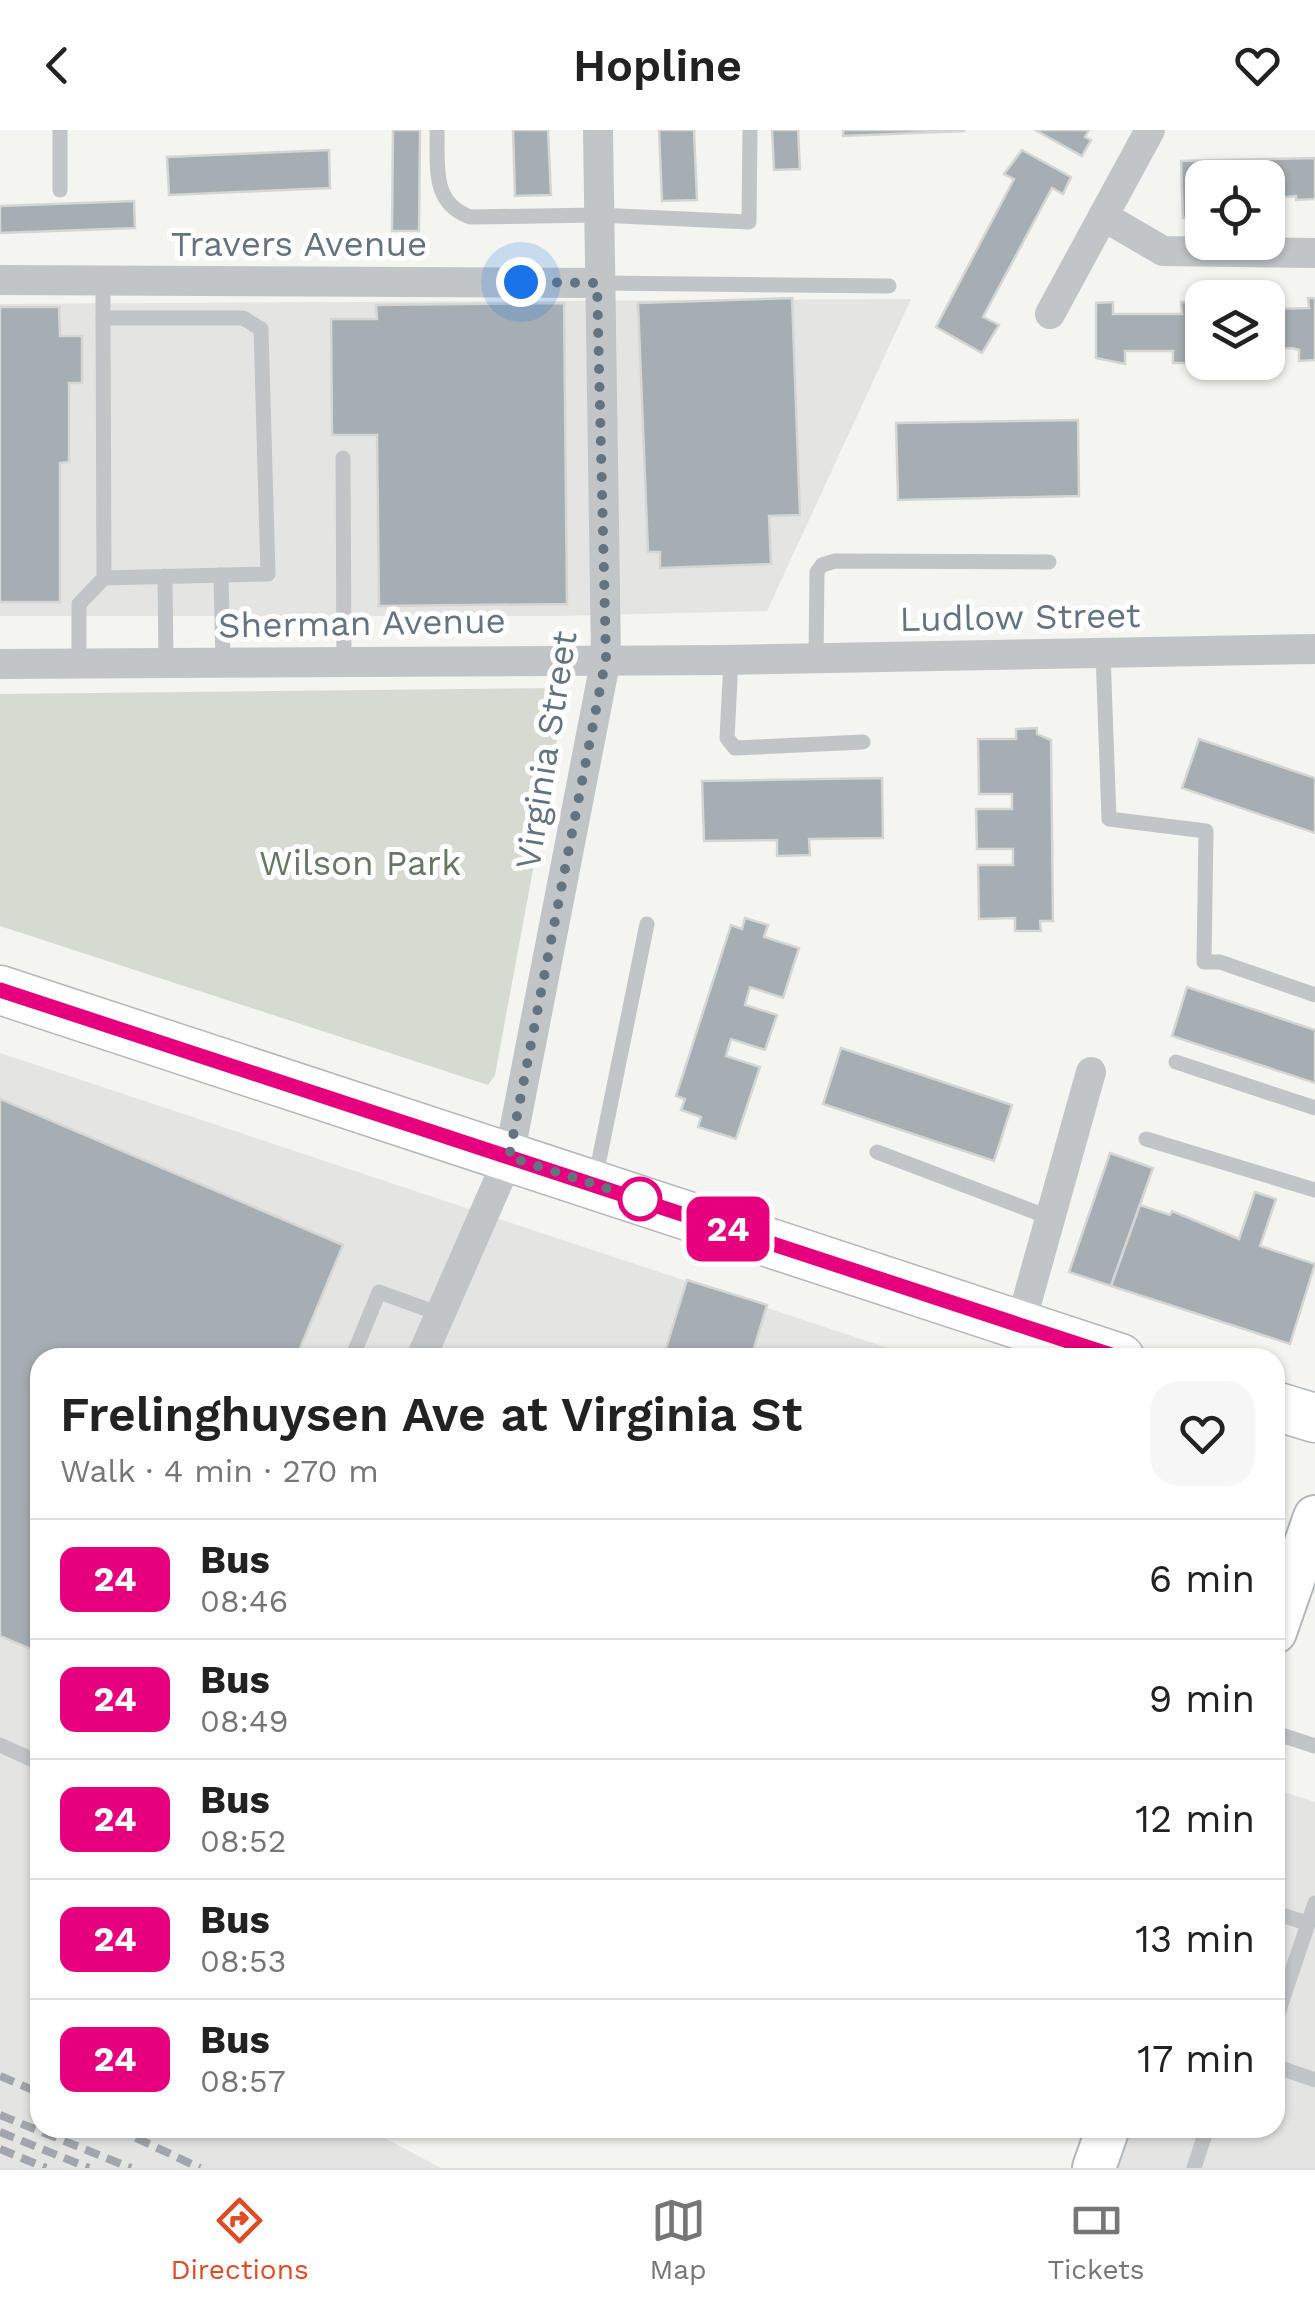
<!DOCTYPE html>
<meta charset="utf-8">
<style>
:root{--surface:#fff;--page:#f6f6f6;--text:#222;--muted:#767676;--line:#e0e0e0;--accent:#df4b25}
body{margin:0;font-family:"Work Sans",sans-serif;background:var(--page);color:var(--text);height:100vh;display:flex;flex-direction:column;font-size:38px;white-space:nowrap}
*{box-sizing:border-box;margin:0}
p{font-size:32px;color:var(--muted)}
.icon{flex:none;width:55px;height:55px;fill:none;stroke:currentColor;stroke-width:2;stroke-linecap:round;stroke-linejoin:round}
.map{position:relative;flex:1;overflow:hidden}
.side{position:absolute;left:30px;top:1218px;width:1255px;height:790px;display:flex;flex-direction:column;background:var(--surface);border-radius:30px;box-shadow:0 2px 8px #0004}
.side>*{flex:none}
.badge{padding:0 20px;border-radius:15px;font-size:35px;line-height:65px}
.buttons{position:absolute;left:1185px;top:30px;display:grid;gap:20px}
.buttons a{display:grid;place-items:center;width:100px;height:100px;border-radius:20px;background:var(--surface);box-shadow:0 2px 8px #0004;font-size:50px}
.you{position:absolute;width:50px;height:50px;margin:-25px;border:8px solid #fff;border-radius:50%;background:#1a73e8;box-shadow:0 0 0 15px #1a73e833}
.map>.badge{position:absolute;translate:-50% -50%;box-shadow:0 0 0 5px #fff}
.round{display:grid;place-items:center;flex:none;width:105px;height:105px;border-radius:30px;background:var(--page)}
.headline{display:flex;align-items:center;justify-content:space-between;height:170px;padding:0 30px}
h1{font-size:48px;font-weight:600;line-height:75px}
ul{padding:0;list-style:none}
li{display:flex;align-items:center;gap:30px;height:120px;padding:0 30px;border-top:2px solid var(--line)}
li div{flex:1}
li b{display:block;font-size:38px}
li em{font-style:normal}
li .badge{min-width:110px;font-weight:700;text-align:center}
header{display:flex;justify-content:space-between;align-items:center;height:130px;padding:0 30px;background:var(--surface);font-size:45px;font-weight:600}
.tab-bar{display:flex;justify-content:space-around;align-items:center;height:140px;border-top:2px solid var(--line);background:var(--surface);font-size:28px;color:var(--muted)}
.tab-bar a{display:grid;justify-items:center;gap:5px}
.tab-bar .active{color:var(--accent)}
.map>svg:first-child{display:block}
</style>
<header><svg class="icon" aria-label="back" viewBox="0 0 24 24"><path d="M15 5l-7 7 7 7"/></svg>Hopline<svg class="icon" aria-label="heart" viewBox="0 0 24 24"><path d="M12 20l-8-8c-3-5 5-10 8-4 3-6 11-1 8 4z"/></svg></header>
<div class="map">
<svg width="1315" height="2038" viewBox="0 0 1315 2038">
<rect width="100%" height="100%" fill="#f4f4f0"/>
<g fill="#e4e5e3">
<path d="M911,169l-144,312 -209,5h-558v-312z"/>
<path d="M0,923l915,304 -875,1v770h326l75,40h-441z"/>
<path d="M1275,1659l40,13v366h-204l15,-40h149z"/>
</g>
<path fill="#d5dbd1" d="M558,558l7,8 -70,379 -7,10 -488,-159v-232z"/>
<g fill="#a5aeb2" stroke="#d5d5d3" stroke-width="2.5">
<path d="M393,0h27l-1,101h-27z"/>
<path d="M513,0h35l3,65 -36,1z"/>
<path d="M659,0h35l3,70 -35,1z"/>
<path d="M772,0h26l2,39 -26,1z"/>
<path d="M843,0h121v1l-121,5z"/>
<path d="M1035,0h54l-4,7 6,3 -9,16z"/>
<path d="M329,20l1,38 -161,7 -2,-38z"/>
<path d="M1022,20l49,27 -8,17 -11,-6 -69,129 16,8 -17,28 -46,-26 78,-148 -10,-5z"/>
<path d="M1315,28v41l-19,1v-4l-28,3v-21h-66v40h-19l-2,-57z"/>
<path d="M134,71l1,27 -135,5v-27z"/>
<path d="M792,168l8,217 -31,1 2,48 -111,4v-16h-12l-10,-249z"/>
<path d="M1308,168h7v62l-16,1v-11l-7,-2 -24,1v-40l41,-1z"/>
<path d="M1113,172v12h69l-1,-12h19l-1,53h-12v8h-14v-12h-48v13l-29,-6v-55z"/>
<path d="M564,173l3,301 -188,2 -2,-171h-45l-1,-116h46l-1,-14z"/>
<path d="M0,177h59l1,29h22v47h-13v79l-9,1v139h-60z"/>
<path d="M1078,290l1,76 -181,4 -2,-77z"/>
<path d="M1037,598v6l14,6 2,181h-13l1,10h-26v-13l-36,1 -1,-54h35v-16h-36l-1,-40h36v-15h-33l-1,-55h38v-10z"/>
<path d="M1199,609l116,39v55l-133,-45z"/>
<path d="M882,648l1,60 -74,1 1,16 -33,1v-16l-73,1 -2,-60z"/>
<path d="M745,788l23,7 -4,12 35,11 -16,50 -33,-11 -5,18 32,10 -12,35 -34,-11 -5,17 34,11 -24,72 -38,-12 3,-10 -20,-7 4,-11 -9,-3 55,-171 11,4z"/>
<path d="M1187,857l128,43v53l-143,-47z"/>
<path d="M841,918l171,57 -18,56 -171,-57z"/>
<path d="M0,969l343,146 -47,113h-256v295l-40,-17z"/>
<path d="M1110,1023l43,15 -42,118 -42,-14z"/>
<path d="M1255,1062l21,7 -16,47 55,18 -25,80 -179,-58 29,-81 30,10 2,-4 67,28z"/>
<path d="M687,1150l80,25 -16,53h-88z"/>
</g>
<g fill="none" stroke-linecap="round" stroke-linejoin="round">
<defs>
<g id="secondary">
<path d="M1275,1502l40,-115"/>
<path d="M1094,2038l14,-40"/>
</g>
<g id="primary">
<path d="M0,860l1120,368"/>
<path d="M1275,1276l40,12"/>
</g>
</defs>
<use href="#secondary" stroke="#b1b7ba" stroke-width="46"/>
<use href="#primary" stroke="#b2b7ba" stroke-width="51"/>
<g stroke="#c1c5c8" stroke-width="15">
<path d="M60,0v60"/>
<path d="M437,0c1,36 -6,73 33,87l128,-2 151,7 1,-92"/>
<path d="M597,153l292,3"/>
<path d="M103,188v-37"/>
<path d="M343,328l1,203"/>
<path d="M221,445l2,87"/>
<path d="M165,446l1,87"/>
<path d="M1103,523l6,166 97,12 -2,131h16l95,33"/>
<path d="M816,528l1,-86 5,-7 13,-4 214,1"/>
<path d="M731,530l-4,78 8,10 128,-6"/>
<path d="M79,534v-60l25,-26 -1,-260h140l18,11 7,245 -164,4"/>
<path d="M1176,932l139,46"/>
<path d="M1146,1009l169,51"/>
<path d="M877,1022l171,65"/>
<path d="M595,1050l52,-256"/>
<path d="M352,1228l27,-66 61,22"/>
<path d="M1275,1603l40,13"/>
<path d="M0,1615l40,18"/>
<path d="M1275,1783l32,10"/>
<path d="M1278,1883l37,-110"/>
<path d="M1275,1936l40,14"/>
<path d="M1194,2038l13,-40"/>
</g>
<g stroke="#c1c5c8" stroke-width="30">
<path d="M1103,86l60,35 152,2"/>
<path d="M0,150l597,3"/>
<path d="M1050,184l100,-184"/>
<path d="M0,534l726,-4 589,-11"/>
<path d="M1020,1196l71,-254"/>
<path d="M421,1228l88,-201 97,-499 -8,-528"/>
</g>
<use href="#secondary" stroke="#fff" stroke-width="42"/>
<use href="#primary" stroke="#fff" stroke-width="48"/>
<g stroke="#a0a6ab" stroke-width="8" stroke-dasharray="15 8" stroke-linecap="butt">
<path d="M0,1946l40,17"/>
<path d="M0,1985l131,53"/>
<path d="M115,1998l85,40"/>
<path d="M0,2002l89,36"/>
<path d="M0,2019l46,19"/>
</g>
</g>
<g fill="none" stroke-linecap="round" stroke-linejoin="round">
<defs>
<path id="line" d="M0,860l1120,368"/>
</defs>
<use href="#line" stroke="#fff" stroke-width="22"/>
<use href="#line" stroke="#e6007e" stroke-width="15"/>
<path stroke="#637480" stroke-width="10" stroke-dasharray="0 18" d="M521,152l76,1 9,375 -97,499 131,42"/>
</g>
<circle fill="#fff" stroke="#e6007e" stroke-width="5" cx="640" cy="1069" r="20"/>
<g text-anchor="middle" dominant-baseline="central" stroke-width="10" stroke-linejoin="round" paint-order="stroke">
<g font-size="35" fill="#637480" stroke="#fff">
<text x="299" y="114">Travers Avenue</text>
<text transform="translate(1020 487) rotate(-1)">Ludlow Street</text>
<text transform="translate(362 493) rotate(-1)">Sherman Avenue</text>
<text transform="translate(546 620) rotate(-81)">Virginia Street</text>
</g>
<g font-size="35" fill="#677862" stroke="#fff">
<text x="360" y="733">Wilson Park</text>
</g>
</g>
</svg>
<div class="buttons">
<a><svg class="icon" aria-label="locate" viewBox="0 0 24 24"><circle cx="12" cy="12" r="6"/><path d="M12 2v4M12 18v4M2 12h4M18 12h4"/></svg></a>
<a><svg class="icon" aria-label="layers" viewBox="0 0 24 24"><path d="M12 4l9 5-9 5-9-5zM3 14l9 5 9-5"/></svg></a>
</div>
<div class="you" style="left:521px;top:152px"></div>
<b class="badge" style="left:728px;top:1099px;background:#e6007e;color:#fff">24</b>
<section class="side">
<div class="headline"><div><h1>Frelinghuysen Ave at Virginia St</h1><p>Walk · 4 min · 270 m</p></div><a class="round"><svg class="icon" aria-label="heart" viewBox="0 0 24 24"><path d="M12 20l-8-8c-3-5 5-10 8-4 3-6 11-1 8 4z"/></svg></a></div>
<ul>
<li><span class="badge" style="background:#e6007e;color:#fff">24</span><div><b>Bus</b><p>08:46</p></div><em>6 min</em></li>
<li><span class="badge" style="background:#e6007e;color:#fff">24</span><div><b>Bus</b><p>08:49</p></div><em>9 min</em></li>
<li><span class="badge" style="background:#e6007e;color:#fff">24</span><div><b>Bus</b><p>08:52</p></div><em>12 min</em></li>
<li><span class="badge" style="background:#e6007e;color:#fff">24</span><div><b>Bus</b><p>08:53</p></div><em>13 min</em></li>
<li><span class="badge" style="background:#e6007e;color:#fff">24</span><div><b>Bus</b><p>08:57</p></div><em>17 min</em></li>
</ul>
</section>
</div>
<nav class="tab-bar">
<a class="active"><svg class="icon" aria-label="directions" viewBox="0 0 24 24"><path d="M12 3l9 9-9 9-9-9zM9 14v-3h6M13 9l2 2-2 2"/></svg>Directions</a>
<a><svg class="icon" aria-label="map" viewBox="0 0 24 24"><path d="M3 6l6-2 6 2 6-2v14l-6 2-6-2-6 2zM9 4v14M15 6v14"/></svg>Map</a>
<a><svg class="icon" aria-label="tickets" viewBox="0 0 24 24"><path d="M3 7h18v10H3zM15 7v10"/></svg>Tickets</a>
</nav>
